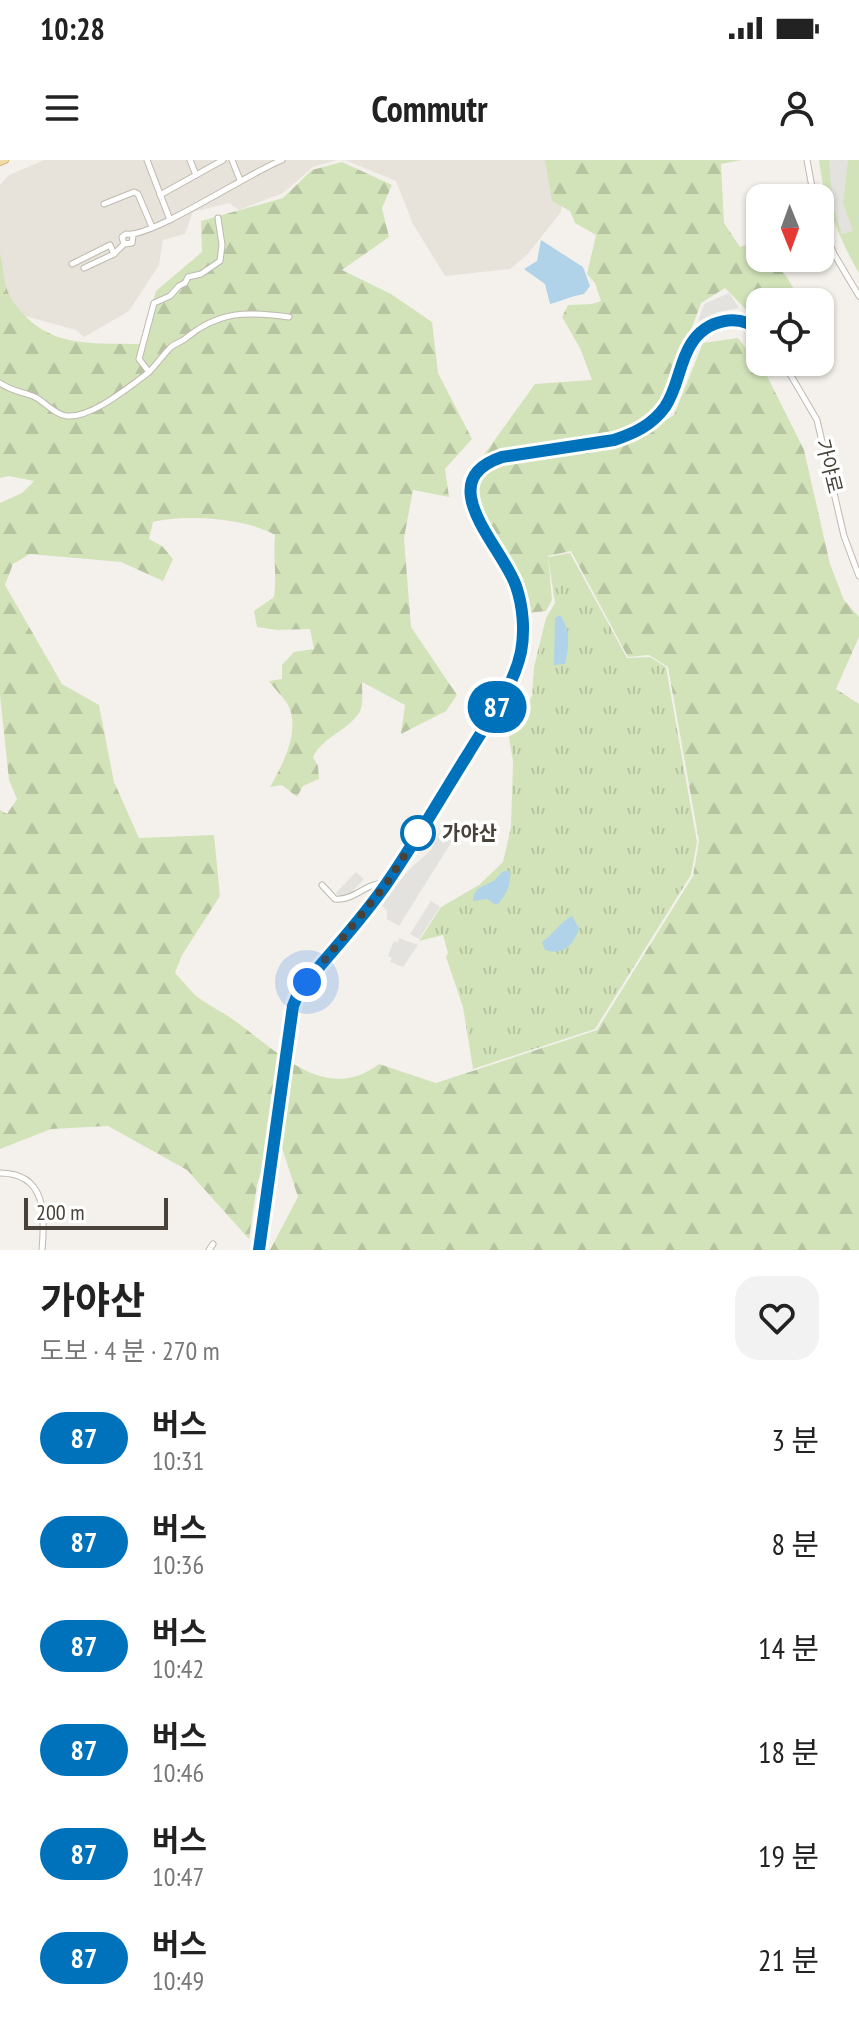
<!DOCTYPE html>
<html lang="ko">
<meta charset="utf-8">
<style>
:root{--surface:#fff;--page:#f2f2f2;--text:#222;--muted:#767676}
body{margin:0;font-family:"PT Sans Narrow","Noto Sans KR",sans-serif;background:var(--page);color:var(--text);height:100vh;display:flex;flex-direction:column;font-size:30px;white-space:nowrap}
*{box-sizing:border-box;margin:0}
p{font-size:26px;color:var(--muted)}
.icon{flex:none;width:44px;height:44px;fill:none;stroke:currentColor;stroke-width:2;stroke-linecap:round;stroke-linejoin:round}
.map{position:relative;height:1090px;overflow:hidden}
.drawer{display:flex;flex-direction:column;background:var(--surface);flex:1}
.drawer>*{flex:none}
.badge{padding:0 16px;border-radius:26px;font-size:28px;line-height:52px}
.needle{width:52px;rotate:179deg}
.buttons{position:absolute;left:746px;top:24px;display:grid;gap:16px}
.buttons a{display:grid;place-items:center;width:88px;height:88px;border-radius:16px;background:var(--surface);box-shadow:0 2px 6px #0004;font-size:40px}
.scale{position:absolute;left:24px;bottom:20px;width:144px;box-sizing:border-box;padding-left:8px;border:4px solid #48423a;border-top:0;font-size:22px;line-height:28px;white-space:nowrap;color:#48423a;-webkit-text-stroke:6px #fff;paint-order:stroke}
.you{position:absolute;width:40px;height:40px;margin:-20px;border:6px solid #fff;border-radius:50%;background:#1a73e8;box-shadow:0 0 0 12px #1a73e833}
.map>.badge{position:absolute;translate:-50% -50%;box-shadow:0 0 0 4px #fff}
.round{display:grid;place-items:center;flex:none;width:84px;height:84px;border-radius:24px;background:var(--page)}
.head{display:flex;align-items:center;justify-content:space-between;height:136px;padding:0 40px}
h1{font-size:38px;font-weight:700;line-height:60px}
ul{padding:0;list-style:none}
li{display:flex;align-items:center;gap:24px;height:104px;padding:0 40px}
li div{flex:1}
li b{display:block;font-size:30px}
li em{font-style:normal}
li .badge{min-width:88px;font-weight:700;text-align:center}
.status{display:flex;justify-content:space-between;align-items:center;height:56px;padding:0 40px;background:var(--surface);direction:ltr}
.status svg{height:22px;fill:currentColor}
header{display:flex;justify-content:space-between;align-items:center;height:104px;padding:0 40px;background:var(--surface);font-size:36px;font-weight:700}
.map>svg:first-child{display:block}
</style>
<div class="status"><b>10:28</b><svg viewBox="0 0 49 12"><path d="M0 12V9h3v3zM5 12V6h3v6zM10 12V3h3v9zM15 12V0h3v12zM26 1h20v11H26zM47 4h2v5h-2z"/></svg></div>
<header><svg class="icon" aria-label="menu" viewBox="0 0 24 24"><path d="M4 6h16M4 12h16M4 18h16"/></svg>Commutr<svg class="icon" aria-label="person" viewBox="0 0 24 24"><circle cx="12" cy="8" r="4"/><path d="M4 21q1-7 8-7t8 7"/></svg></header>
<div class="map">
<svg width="859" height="1090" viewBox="0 0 859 1090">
<defs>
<pattern id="grass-tufts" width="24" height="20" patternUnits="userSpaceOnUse" patternTransform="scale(2)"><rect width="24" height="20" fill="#d2e3ba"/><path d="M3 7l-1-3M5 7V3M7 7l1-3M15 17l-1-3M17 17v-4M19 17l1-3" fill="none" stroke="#b6c4a1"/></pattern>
<pattern id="forest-firs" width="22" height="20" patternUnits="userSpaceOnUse" patternTransform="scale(2)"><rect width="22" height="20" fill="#d2e3ba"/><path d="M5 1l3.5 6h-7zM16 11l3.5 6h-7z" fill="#b6c4a1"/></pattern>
</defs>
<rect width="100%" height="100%" fill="#f4f1ec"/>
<g fill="#e7e3da">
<path d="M44,0h293l-24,7 -30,26 -44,17 -10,-7 -36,9 -8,22 -22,6 -4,25 -30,46 -45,26 -8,-7 -58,-16 -14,-17 -4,-23v-89l9,-10z"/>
<path d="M345,0h221l-5,52 -34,43 -17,14 -65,7 -32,-52 -17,-43z"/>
</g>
<path fill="url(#grass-tufts)" d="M570,393l57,105 23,-1 16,10 31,175 -6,33 -96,154 -122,40 -10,-62 -17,-50 2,-4 -5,-18 -24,6 22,-34 38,-22 24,-23 8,-35 2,-66 -4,-24 23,-41 2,-29 12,-49 9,-15 -7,-46z"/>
<g fill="url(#forest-firs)">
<path d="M545,0h197l-21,4 3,59 16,24 20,-6v17h9l18,19 14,25h-41v22l-35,-36 -24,15 -33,88 -9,16 -13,15 -23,12 -119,19 -26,10 57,-79 57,-4 -12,-32 -18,-31 6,-12 24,-1 9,-3 -6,-18 -8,-9 9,-39 -21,-12 -5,-12 -18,-10z"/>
<path d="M342,2l50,23 -10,23 7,29 -47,33 49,24 41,28 6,51 34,66 -27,30 4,28 -36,-7 -9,48 7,89 46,68 -11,16 -45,23 4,-29 -43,-23c0,9 2,23 -3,31 -12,18 -36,24 -46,44l5,9 1,13 -16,7 -6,11 -15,-12 -12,2c12,-21 30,-55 19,-80 -4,-9 -14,-17 -20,-26l13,-2v-14l12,-13 20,-3 -4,-20 -33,1 -20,-3 -3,-16 20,-14c3,-21 -1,-41 1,-62 -29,-17 -89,-21 -122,-13l-4,17 13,7 11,13 -10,22 -42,-19 -91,-8 -17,10 -8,21 57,99 37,21 15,77 25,56 75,-3 6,61 -38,59 -7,18c7,7 14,16 21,23 13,10 29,17 42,27 42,31 89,81 141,41l57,19 161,-53 96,-154 6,-35 -31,-174 -19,-12 -21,2 -57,-106 -23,5 4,44 -6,11 -19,2c-4,-16 -5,-36 -13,-50 -18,-34 -72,-77 -10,-102l133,-22 37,-24 29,-72 35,-5 28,36 38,76 26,114 14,36 15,17v20l-23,52 23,15v546h-589l28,-53 -18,-55 -7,-6 -16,49 -8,54 -62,-69 -79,-44 -57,3 -51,20v-339l7,4 10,-15 -8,-19 -9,-85v-192l22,-10 12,-12 -25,-5 -9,2v-226c3,14 4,37 12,48 34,49 76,43 129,44l15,-53 46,-39 -1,-31 82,-23 29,-28z"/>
</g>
<path fill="#d2e3ba" d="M819,0h40v113c-20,-34 -36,-74 -40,-113z"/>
<g fill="#e3e2df">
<path d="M829,0h19l-5,43 10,28 -11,3 -9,-26z"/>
<path d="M729,133l10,15 -21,4 -20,10 6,-18z"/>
<path d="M439,673l13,8 -53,85 -12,-7v-9l-7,-6 31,-36 20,-18z"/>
<path d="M356,712l8,7 -20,21 -8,-7z"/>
<path d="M431,741l9,6 -21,32 -9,-5z"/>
<path d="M399,778l19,7 -15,22 -13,-5 2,-4 -4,-2 6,-15 4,1z"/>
</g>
<g fill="#b0d3e9">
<path d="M541,80l42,27 7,19 -6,8c-13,2 -22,7 -34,10l-5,-20 -21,-15 13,-8z"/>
<path d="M560,455c11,14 9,33 5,49l-11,1 1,-47z"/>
<path d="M504,711h6c2,12 -5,27 -14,34l-9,-6 -14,2c1,-15 11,-14 22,-21 3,-3 5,-7 9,-9z"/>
<path d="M572,756l7,12c-5,17 -16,28 -34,22l-3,-8c11,-7 19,-21 30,-26z"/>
</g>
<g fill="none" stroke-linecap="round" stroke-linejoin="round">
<path stroke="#d2cec8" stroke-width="5" stroke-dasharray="5 2.5" stroke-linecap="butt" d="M276,980l13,-108"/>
<defs>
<g id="minor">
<path d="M147,0l23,60"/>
<path d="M190,0l6,15"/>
<path d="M232,0l8,20"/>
<path d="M807,0l7,38"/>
<path d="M160,35l63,-35"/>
<path d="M104,44l30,-12 4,2 14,33"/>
<path d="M820,61l14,33 25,42"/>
<path d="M133,76l-1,7 -8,1 -2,-7 4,-3c24,5 124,-62 156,-74"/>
<path d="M72,104l38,-19 4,9"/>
<path d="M84,108l30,-14 10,-10"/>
<path d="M783,202l34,58 27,116 15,40"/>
<path d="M149,212c8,-8 13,-16 21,-24 4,-5 11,-5 16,-10 33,-27 61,-27 103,-21"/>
<path d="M0,223c11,8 23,9 35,14 10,5 20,18 32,19 24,2 59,-27 77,-40l5,-4 -10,-13 15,-56 16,-7 9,-10 6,-3 3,-6 13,-3 19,-13 2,-16 -4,-27"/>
<path d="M322,725l13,14c20,2 31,-17 51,-16"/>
<path d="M289,872l4,-26 6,-15c29,-36 62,-70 88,-108 29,-42 54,-86 81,-129 20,-32 45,-65 53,-102 4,-21 2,-46 -5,-66 -14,-40 -86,-105 -14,-129l112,-17c19,-6 34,-13 47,-28 25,-31 20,-81 65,-92 14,-3 24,2 34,11"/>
<path d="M0,1013c47,0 45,43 42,77"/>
<path d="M209,1090l4,-6"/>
<path d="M259,1090l17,-110"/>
</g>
<path id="major" d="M0,2l5,-2"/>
</defs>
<use href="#minor" stroke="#bfb9af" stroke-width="7"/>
<use href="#major" stroke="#d7b777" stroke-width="8"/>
<use href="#minor" stroke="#fff" stroke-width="5"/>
<use href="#major" stroke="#f3dba6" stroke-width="6"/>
</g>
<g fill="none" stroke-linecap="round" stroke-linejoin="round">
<defs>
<path id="line" d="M259,1090l34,-244 6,-15c29,-36 62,-70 88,-108 29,-42 54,-86 81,-129 19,-32 45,-65 53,-102 4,-21 2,-46 -5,-66 -14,-40 -86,-105 -14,-129l112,-17c21,-7 38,-15 51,-33 13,-19 14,-44 26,-63 15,-24 47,-32 69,-13"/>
</defs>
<use href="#line" stroke="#fff" stroke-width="18"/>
<use href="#line" stroke="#0072bc" stroke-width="12"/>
<path stroke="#48423a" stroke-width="8" stroke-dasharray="0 14.4" d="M307,822l80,-99 33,-52 -2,2"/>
</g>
<circle fill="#fff" stroke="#0072bc" stroke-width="4" cx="418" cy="673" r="16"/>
<g text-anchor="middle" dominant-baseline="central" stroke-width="7" stroke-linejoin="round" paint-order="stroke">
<g font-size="20" fill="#48423a" stroke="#fff">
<text transform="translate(829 306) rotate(76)">가야로</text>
</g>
<g font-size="20" font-weight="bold" fill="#48423a" stroke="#fff" text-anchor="start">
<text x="442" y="673">가야산</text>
</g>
</g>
</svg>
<div class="buttons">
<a><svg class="needle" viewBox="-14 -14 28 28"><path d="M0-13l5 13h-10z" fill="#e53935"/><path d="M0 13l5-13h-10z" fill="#767676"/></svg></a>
<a><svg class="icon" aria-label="locate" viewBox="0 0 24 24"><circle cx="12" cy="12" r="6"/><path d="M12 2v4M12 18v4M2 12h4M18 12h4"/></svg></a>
</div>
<div class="scale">200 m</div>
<div class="you" style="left:307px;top:822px"></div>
<b class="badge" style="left:497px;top:547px;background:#0072bc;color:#fff">87</b>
</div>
<section class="drawer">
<div class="head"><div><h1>가야산</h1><p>도보 · 4 분 · 270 m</p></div><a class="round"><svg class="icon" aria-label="heart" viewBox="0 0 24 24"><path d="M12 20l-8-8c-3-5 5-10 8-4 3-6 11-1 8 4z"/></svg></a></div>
<ul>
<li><span class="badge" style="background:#0072bc;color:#fff">87</span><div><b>버스</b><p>10:31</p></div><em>3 분</em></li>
<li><span class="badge" style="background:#0072bc;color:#fff">87</span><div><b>버스</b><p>10:36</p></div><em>8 분</em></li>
<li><span class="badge" style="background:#0072bc;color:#fff">87</span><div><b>버스</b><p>10:42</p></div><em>14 분</em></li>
<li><span class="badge" style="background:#0072bc;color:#fff">87</span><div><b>버스</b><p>10:46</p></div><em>18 분</em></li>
<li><span class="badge" style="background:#0072bc;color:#fff">87</span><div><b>버스</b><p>10:47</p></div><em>19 분</em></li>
<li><span class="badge" style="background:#0072bc;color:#fff">87</span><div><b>버스</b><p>10:49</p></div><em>21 분</em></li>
</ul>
</section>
